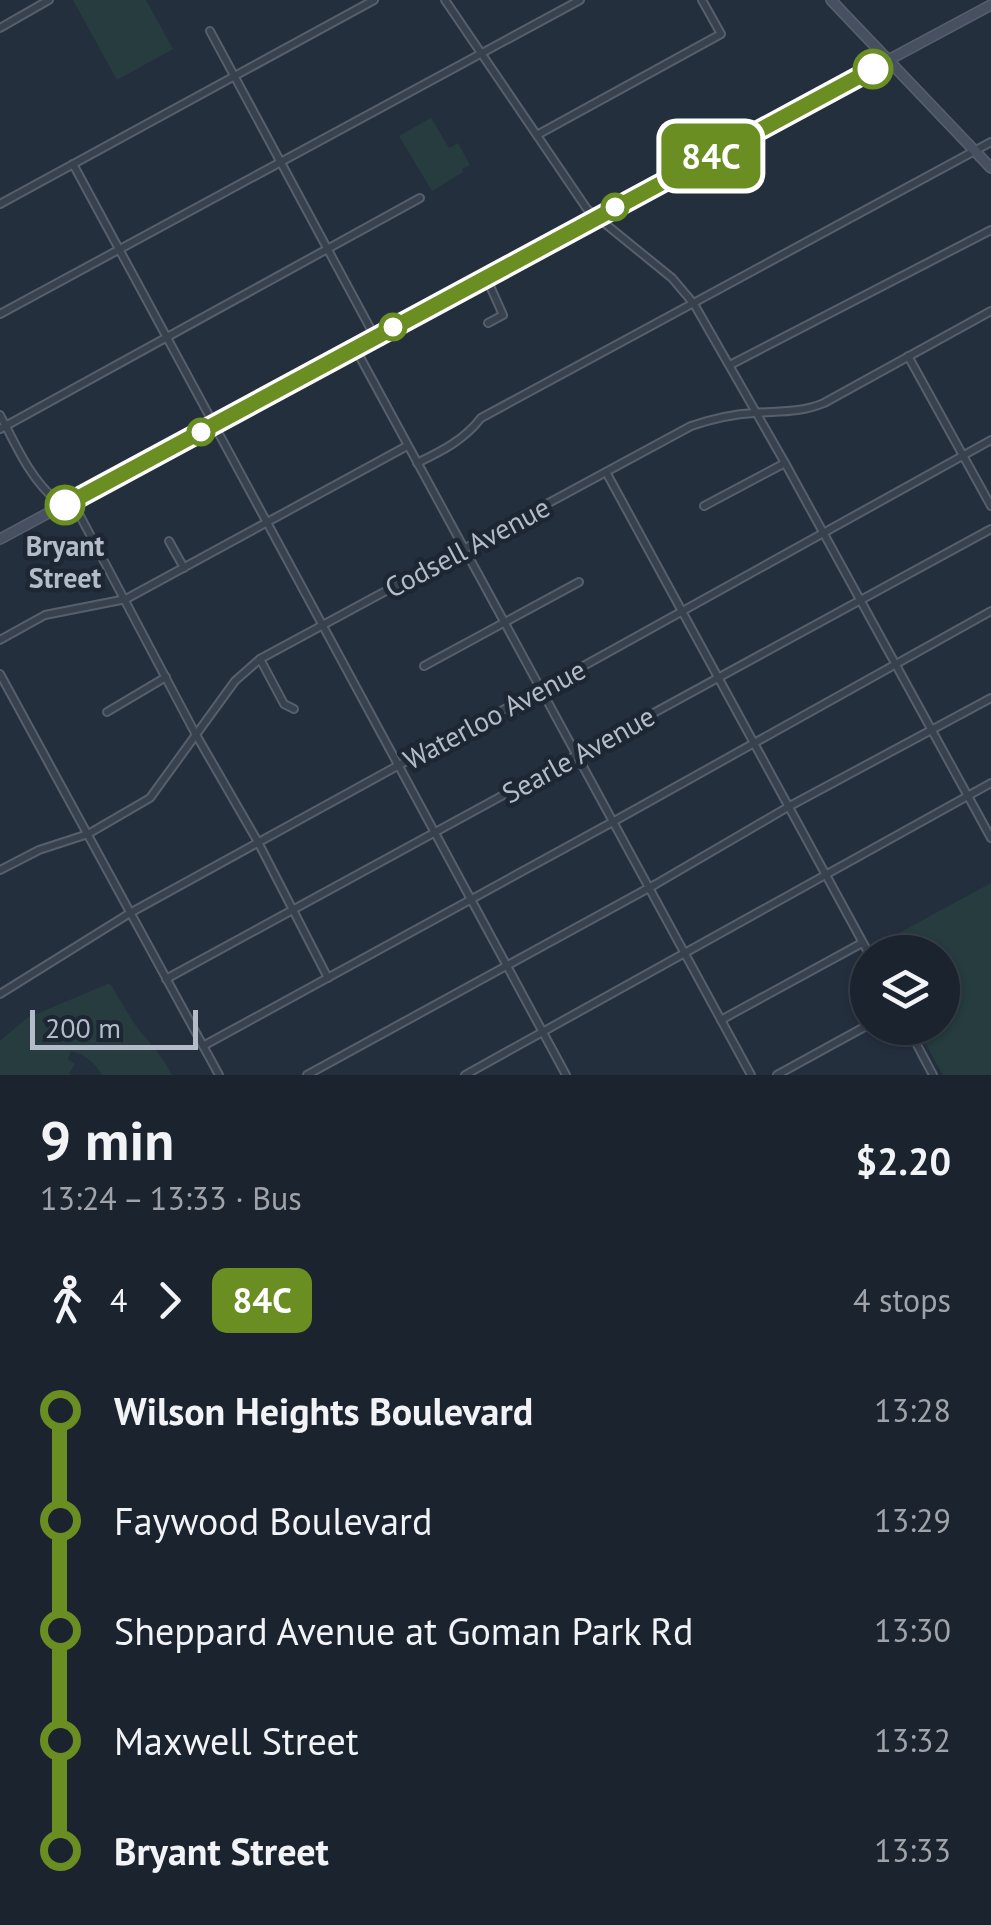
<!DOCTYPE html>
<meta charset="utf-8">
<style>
:root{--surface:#1b232e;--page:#242b36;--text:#f1f3f6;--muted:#a0a4aa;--line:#39404a}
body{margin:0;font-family:"PT Sans",sans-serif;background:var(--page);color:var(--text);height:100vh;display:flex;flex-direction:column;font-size:38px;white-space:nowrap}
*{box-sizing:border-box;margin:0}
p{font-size:32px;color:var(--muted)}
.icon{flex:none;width:55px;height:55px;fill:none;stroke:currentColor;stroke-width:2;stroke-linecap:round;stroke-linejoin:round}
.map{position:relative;height:1075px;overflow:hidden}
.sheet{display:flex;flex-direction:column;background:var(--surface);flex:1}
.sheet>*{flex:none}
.badge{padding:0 20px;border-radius:15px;font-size:35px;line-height:65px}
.buttons{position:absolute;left:850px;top:935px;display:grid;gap:20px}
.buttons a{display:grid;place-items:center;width:110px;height:110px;border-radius:50%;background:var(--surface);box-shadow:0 2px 8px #0004,0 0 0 2px var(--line);font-size:50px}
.scale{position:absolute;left:30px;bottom:25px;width:168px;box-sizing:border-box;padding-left:10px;border:5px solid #b4bcc9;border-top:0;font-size:28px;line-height:35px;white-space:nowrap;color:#b4bcc9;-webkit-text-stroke:8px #1d2633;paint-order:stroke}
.map>.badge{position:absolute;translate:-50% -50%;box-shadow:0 0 0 5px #fff}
.legs{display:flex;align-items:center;gap:15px;height:110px;padding:0 40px;font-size:32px}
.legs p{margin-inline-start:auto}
.headline{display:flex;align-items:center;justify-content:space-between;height:170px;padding:0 40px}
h1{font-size:55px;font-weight:700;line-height:75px}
ul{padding:0 40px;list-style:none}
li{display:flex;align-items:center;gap:35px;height:110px;font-size:38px}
li i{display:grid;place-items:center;width:15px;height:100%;margin:0 12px;background:currentColor}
li i::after{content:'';width:25px;height:25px;margin:-12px;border:8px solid;border-radius:50%;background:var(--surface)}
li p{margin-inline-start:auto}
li:first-child i{background:linear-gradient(#0000 50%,currentColor 0)}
li:last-child i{background:linear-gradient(currentColor 50%,#0000 0)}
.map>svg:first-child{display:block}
</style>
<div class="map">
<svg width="991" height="1075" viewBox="0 0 991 1075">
<rect width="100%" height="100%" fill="#242f3e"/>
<g fill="#263c3f">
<path d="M73,0h73l27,49 -56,31z"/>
<path d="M431,118l18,30 9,-5 12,22 -8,4 1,3 -31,19 -33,-55z"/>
<path d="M991,883v192h-48l-26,-47h25v-76h-66l-3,-5z"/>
<path d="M110,983c9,14 17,31 27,44 12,16 26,29 35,48h-70c-8,-13 -16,-20 -31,-24l-3,8 7,5 -6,9 2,2h-71v-34l27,-23z"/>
</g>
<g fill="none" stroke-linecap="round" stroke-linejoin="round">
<defs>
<g id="street">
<path d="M445,0l142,209 85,69 22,26 91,159 206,375"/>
<path d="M0,28l49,-28"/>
<path d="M210,31l165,306"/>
<path d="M537,135l184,-101 -19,-34"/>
<path d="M73,164l493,911"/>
<path d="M0,204l374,-204"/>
<path d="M486,277l17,38 -15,8"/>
<path d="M0,314l580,-314"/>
<path d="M355,348l396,727"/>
<path d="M908,356l83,150"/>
<path d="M730,365l261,-135"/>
<path d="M0,415c15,28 30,64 56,85 6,5 15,7 22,12l117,221 63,109 70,136"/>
<path d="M0,429l420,-231"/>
<path d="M417,463c25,-12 47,-23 64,-45l510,-276"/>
<path d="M606,472l262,480"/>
<path d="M704,506l81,-43"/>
<path d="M169,541l15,27"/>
<path d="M0,640l45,-25 81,-16 281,-153"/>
<path d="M260,659l24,45 10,5"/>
<path d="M424,666l155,-84"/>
<path d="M0,674l219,401"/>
<path d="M107,712l59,-35"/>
<path d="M0,870l39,-20 49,-16 62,-36 85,-117 25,-22 431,-233c21,-7 41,-12 63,-13 25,-2 46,0 70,-10l167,-92"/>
<path d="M166,979l825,-450"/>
<path d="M0,994l130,-81 269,-148 134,-71 458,-254"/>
<path d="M721,1020l141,-77"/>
<path d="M908,1028l25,47"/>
<path d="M203,1046l415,-227 373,-208"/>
<path d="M307,1075l349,-191 132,-77 203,-109"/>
<path d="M465,1075l526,-292"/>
<path d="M777,1075l91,-50"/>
</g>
<g id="secondary">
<path d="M831,0l160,168"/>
<path d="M0,539l52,-28 26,-11 473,-259 440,-236"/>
</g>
</defs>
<use href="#street" stroke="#565f6c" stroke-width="10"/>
<use href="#secondary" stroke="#565f6c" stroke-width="12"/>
<use href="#street" stroke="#38414e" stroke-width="6"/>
<use href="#secondary" stroke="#465061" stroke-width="9"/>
</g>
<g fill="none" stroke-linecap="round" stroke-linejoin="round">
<defs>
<path id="line-1" d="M65,505l808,-436"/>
</defs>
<use href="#line-1" stroke="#fff" stroke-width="22"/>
<use href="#line-1" stroke="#6b8e23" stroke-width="15"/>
</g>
<g fill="#fff" stroke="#6b8e23" stroke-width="5">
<circle cx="873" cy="69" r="18"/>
<circle cx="615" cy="207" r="12"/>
<circle cx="393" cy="327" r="12"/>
<circle cx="201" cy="432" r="12"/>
<circle cx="65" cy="505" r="18"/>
</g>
<g text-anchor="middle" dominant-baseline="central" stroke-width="9" stroke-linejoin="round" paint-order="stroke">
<g font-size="28" font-weight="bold" fill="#b4bcc9" stroke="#1d2633">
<text x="65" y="545">Bryant<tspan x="65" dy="32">Street</tspan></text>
</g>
<g font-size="28" fill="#b4bcc9" stroke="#1d2633">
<text transform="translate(467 547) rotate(-28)">Codsell Avenue</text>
<text transform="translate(494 714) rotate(-28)">Waterloo Avenue</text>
<text transform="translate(578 754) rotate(-29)">Searle Avenue</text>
</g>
</g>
</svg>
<div class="buttons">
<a><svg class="icon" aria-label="layers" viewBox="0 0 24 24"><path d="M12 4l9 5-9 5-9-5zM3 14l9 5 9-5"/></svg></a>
</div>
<div class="scale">200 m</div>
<b class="badge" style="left:711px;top:156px;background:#6b8e23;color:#fff">84C</b>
</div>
<section class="sheet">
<div class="headline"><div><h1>9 min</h1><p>13:24 – 13:33 · Bus</p></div><b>$2.20</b></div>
<div class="legs"><svg class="icon" aria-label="walk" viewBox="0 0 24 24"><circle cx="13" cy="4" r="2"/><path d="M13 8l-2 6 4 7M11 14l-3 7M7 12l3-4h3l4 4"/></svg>4<svg class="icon" aria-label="forward" viewBox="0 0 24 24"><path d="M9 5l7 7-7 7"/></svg><b class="badge" style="background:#6b8e23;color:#fff">84C</b><p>4 stops</p></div>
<ul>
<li><i style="color:#6b8e23"></i><b>Wilson Heights Boulevard</b><p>13:28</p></li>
<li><i style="color:#6b8e23"></i><span>Faywood Boulevard</span><p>13:29</p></li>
<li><i style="color:#6b8e23"></i><span>Sheppard Avenue at Goman Park Rd</span><p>13:30</p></li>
<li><i style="color:#6b8e23"></i><span>Maxwell Street</span><p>13:32</p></li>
<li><i style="color:#6b8e23"></i><b>Bryant Street</b><p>13:33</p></li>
</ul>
</section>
